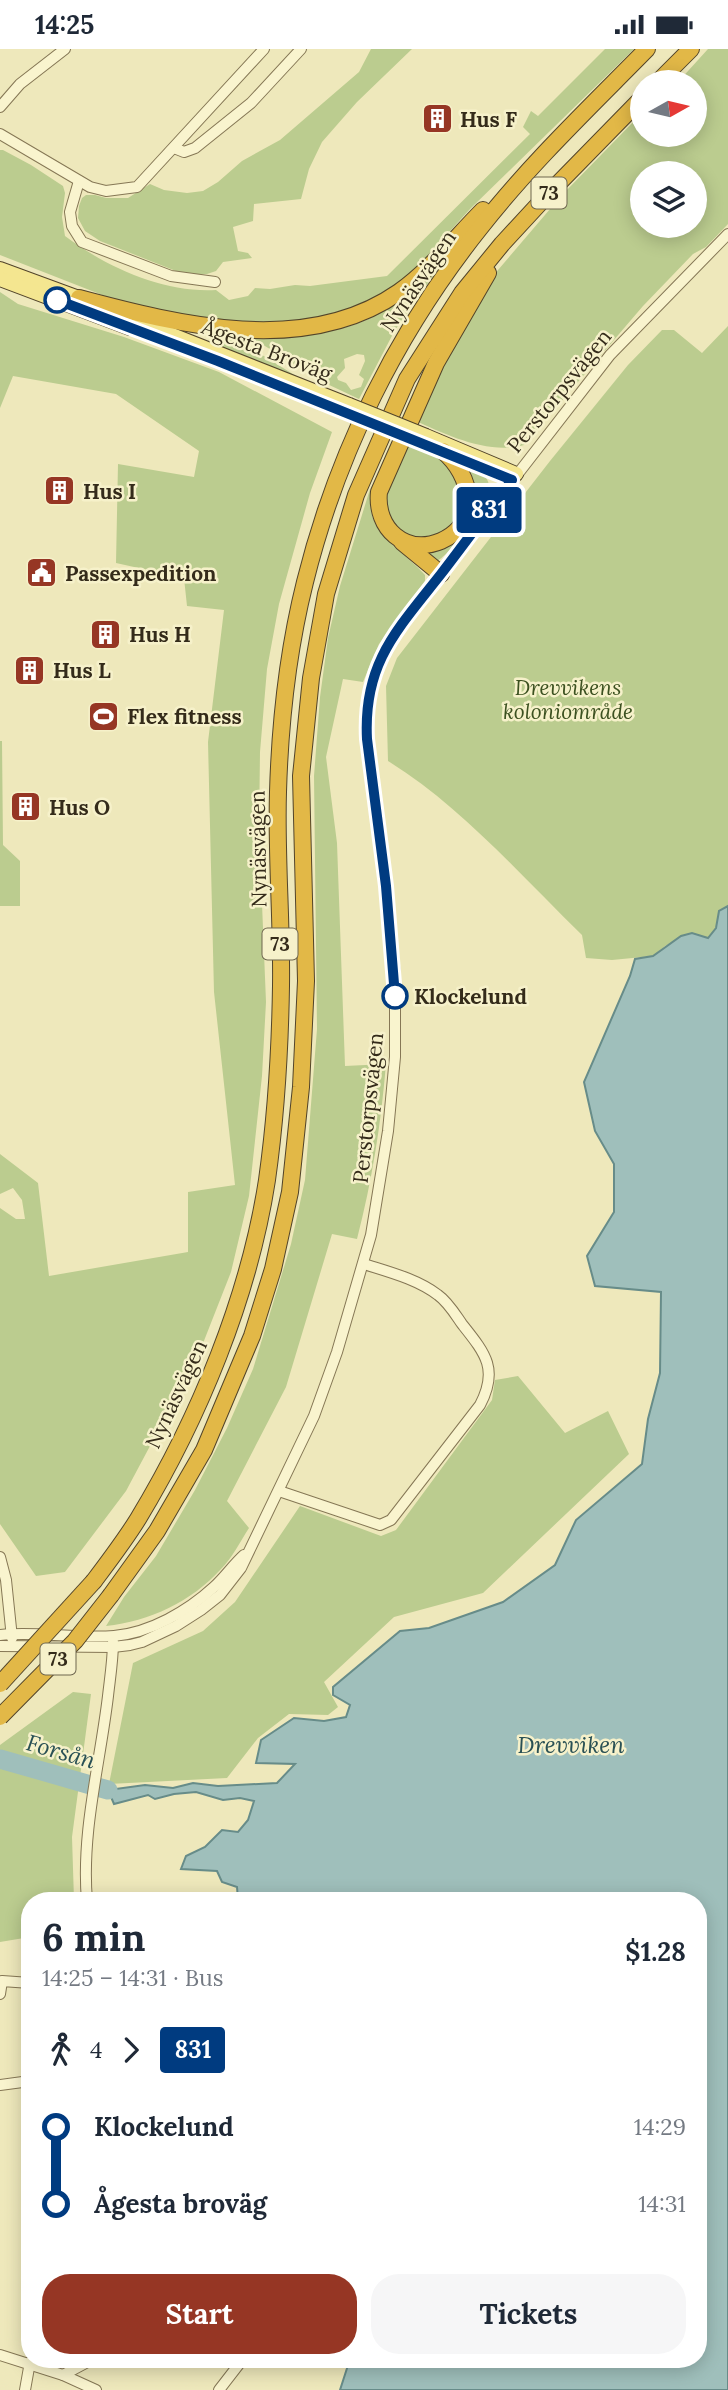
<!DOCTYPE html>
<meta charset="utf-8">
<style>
:root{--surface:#fff;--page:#f6f6f7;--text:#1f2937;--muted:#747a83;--accent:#963624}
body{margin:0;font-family:Lora,serif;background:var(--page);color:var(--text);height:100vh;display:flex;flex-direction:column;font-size:26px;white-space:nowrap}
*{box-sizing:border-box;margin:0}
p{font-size:23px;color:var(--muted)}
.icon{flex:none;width:38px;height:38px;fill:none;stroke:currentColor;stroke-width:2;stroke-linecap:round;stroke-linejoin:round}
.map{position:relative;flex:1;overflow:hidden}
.drawer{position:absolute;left:21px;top:1843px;width:686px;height:476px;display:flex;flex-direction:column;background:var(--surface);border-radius:28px;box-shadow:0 4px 18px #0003}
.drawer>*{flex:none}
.badge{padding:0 14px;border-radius:5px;font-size:24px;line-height:46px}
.needle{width:46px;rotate:82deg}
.fabs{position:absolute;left:630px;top:21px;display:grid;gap:14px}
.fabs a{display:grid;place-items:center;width:77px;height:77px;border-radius:50%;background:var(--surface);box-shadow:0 4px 18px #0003;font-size:35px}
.map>.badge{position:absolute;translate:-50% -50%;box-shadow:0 0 0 4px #fff}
.legs{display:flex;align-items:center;gap:10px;height:77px;padding:0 21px;font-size:23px}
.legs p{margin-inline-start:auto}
.overview{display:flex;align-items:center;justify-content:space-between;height:119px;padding:0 21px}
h1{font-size:38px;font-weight:700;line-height:52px}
.button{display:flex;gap:14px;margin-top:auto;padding:14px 21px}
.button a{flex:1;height:80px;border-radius:28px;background:var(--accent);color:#fff;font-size:28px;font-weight:700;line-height:80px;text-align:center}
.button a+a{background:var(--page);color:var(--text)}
ul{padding:0 21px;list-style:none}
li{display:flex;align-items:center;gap:24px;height:77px;font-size:26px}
li i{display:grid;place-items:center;width:10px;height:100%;margin:0 9px;background:currentColor}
li i::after{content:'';width:18px;height:18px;margin:-9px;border:5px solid;border-radius:50%;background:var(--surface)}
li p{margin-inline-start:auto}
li:first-child i{background:linear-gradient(#0000 50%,currentColor 0)}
li:last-child i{background:linear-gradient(currentColor 50%,#0000 0)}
.status{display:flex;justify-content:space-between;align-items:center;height:49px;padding:0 35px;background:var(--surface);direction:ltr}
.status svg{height:19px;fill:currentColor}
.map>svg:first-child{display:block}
</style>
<div class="status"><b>14:25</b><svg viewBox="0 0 49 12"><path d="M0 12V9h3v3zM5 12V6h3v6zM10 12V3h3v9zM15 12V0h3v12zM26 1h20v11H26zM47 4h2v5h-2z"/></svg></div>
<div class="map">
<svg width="728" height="2341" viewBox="0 0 728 2341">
<rect width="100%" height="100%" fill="#eee8bb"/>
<g fill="#bbcc8f" fill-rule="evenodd">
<path d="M371,0h41l-55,53 -35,40 -13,27 -8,30 -47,5 -1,17 -20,6 5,24 10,2 4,5 -29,4 -7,9 -9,3 -21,1 -86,-34 -15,-10 -7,-13 1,-12 3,-8 4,-3h9l11,3h22l22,-14 14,6 23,3 16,-2 15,-9 24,-21 38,-21 79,-68z"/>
<path d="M605,0h29l-164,160 -57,63 -33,27 -60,21 -63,4 -42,-4 -77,-11 -138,-54v-105h3l28,15 32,21 2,7 -3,24 3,19c43,32 98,57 151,54l13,10 19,-4 7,-8 15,1 25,-4 15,1 77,-10 143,-142 -7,-7 8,-16 7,5z"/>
<path d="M708,0h20v175l-22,23 -13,7 -50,52 -119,139c-35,10 -78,-10 -110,-25l18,-38 60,-105 70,-82 77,-79 3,-2v21h53v-53h-17zM642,124h53v53h-53z"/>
<path d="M440,217l-45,64 -36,69 -34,-16 -78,-48c45,0 92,2 133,-22 21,-12 40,-31 60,-47zM357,305l7,1 1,6 -6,14 5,4 -3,8 -10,3 -5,-7 -8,-3 -1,-3 8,-9 -1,-9z"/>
<path d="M0,243l18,12 106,33 95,35 113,60 -22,61 -31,111 -12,65 -7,83 -1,78 7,172 -4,74 -13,120 -18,76 -33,84 -72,135 -61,81 -29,4 -36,-52v-316l16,11h9l-3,-19 -9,-12 -13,6v-40l38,29 11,93 139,-24v-60l47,-7 -21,-193 -6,-250 16,-132 -37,-4 -3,-28 -68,-15 2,-99 76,13 5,-26 -83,-57 -103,-18 -13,32z"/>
<path d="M728,277v580l-9,6 -3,16 -8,10 -16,-5 -27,13 -12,10 -41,4 -26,-2 -4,-23c-62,-60 -121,-129 -194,-174l-2,-75 11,-28 153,-197 78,-96 34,-35h12l28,23z"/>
<path d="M227,286l13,1 14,14 55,34 -89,-33 -2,-6 2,-6z"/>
<path d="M403,396c13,3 31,5 41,14 16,14 25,48 10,65 -7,7 -19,11 -28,16l-31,-8 -12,-22 9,-40z"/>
<path d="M467,416c8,5 22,10 22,21 0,17 -38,68 -52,75l-17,-10 35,-14z"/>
<path d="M370,440c1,7 0,15 1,22 4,26 38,45 54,64v6l-46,63 -16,38 -20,-3 -17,78 11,86 8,223 41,-2c-5,60 -14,117 -29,175l-25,-5 -46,153 -59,114 22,27c-9,14 -17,30 -28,41 -30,33 -71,52 -115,57l18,-29 32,-41 39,-66 32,-62 26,-59 38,-125 14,-64 12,-151 -3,-253 6,-79 8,-59 12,-52z"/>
<path d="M0,692h2l1,104 17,16v45h-20z"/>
<path d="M518,1327l47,57 43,-22 21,43 -146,139 -89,24 -70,65 14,25 -10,8 -39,-1 -31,24 -31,40 -118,6 24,-121 70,-32 32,-29 65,-96 81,30 15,-6 96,-130 3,-20z"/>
<path d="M73,1643l18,2 -19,143 2,63 -44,1v36l-30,5v-197z"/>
</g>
<path fill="#9fbfbb" stroke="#678c89" stroke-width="2" d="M728,857v1484h-388l10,-31h348v-458l-460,-1 -1,-13 -15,-5 -5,-11 -36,-2 5,-13 19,-9 17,-17 16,2 10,-12 6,-19 -14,-3 -17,2 -27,-8 -22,2 -19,5 -7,-4 -34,9 -6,-14 37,-5 28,3 20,-5 25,3 59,-3 18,-19 -39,-1 5,-23 33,-22 30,3 22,-4 4,-12 -17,-10v-8l67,-56 29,-3 74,-26 52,-37 21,-45 66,-56 6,-45 12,-46 1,-81 -66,-6 -8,-30 27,-44v-48l-19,-33 -11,-49 46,-106 5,-17 18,-3 28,-20 11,-3 16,5 8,-10 3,-17z"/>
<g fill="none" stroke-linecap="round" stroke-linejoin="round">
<path stroke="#9fbfbb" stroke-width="19" d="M0,1710l108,31"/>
<defs>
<g id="minor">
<path d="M0,58l20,-23 45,-35"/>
<path d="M0,85l90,53 16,4 31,-4 127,-138"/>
<path d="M174,99l10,4 11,-4 56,-45 50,-54"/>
<path d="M79,132l-9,31 2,14 10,16 89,34 44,6"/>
<path d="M279,1442l101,34 11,-5 89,-115c19,-36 5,-52 -18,-81 -7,-10 -14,-22 -24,-29 -21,-16 -49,-23 -74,-31"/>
<path d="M0,1508l6,23 6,58"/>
<path d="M0,1586c38,-4 76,4 114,1 36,-3 74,-25 100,-49 11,-10 19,-22 30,-32"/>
<path d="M0,1597l113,1 17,-2 12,-3 34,-16 25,-16 19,-15 21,-27 73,-152 23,-64 34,-117 17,-104 7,-74v-81l-9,-90 -19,-147c-2,-38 7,-69 25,-103l218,-281 118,-121"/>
<path d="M87,1852c-6,-69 13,-137 21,-205 2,-18 5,-36 5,-54"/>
<path d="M0,1945l2,-13 28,2"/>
<path d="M0,2036l30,-4"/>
<path d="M0,2306l63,20 33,15"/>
<path d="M63,2326l30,-16"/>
<path d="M25,2341l5,-28"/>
<path d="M219,2341l24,-31"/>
</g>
<g id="major">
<path d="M0,220l87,32"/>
<path d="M0,230l130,49"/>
<path d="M119,265l230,91"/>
<path d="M426,387l90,38"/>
</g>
<g id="highway">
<path d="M658,33l33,-33"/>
<path d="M79,249c101,27 227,59 320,-6 31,-22 57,-55 84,-82"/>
<path d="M443,402c29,24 39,72 -2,90 -36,15 -66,-13 -62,-49l57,-129 52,-90"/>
<path d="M402,493l39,32"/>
<path d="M94,1532c15,-20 31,-41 44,-62 61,-101 111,-222 129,-339 9,-64 13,-129 14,-194 1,-65 -5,-130 -3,-194 2,-70 10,-142 27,-210 32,-129 92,-250 175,-354 50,-64 110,-121 167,-179"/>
<path d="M111,1546l46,-64 47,-81 48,-114 21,-67 17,-77 11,-105 5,-106 -5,-205 10,-98 15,-84 30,-99 51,-116 55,-86 40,-49 48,-52 92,-94"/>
</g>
</defs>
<use href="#minor" stroke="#857755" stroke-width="12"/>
<use href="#major" stroke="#52442a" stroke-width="16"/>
<use href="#highway" stroke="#52442a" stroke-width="18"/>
<use href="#minor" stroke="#f9f4ce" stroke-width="10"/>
<use href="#major" stroke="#f4e690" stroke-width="14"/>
<use href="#highway" stroke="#e2b847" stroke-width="16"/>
<defs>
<path id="major-bridge" d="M349,356l77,31"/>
<g id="highway-bridge">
<path d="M0,1635l94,-103"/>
<path d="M0,1668l75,-76 36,-46"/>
</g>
</defs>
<use href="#major-bridge" stroke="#52442a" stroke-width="16" stroke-linecap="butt"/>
<use href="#highway-bridge" stroke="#52442a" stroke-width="18" stroke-linecap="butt"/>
<use href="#major-bridge" stroke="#f4e690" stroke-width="14"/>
<use href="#highway-bridge" stroke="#e2b847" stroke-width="16"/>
</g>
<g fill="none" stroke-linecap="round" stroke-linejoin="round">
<defs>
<path id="line-1" d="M57,251l161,61 294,119c-24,31 -47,63 -71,94 -44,56 -78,89 -74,165l19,147 9,110"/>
</defs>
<use href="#line-1" stroke="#fff" stroke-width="16"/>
<use href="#line-1" stroke="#003b80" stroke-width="10"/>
</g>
<defs>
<symbol id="building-square" viewBox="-11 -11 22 22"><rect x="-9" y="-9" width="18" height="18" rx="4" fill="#963624" stroke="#f6f1ca"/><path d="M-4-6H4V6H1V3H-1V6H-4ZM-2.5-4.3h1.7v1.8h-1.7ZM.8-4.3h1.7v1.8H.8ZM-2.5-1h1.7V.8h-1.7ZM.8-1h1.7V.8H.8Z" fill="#fff"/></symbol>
<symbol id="civic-square" viewBox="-11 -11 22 22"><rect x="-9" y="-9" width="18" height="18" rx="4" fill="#963624" stroke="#f6f1ca"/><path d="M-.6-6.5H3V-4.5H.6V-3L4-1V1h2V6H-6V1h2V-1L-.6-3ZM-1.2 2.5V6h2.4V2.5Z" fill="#fff"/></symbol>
<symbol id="stadium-square" viewBox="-11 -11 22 22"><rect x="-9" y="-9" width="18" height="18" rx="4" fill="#963624" stroke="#f6f1ca"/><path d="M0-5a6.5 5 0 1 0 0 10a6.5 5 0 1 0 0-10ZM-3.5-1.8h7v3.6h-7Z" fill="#fff"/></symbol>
</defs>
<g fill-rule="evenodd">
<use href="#building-square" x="420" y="52" width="35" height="35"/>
<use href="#building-square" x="42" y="424" width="35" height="35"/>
<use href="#civic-square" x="24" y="506" width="35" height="35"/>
<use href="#building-square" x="88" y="568" width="35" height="35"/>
<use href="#building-square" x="12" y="604" width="35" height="35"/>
<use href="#stadium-square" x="86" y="650" width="35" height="35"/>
<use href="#building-square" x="8" y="740" width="35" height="35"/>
</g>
<g fill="#fff" stroke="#003b80" stroke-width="3.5">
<circle cx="57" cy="251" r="12"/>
<circle cx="395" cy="947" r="12"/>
</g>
<g text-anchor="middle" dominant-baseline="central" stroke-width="5" stroke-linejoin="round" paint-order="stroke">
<g fill="#f6f1ca" stroke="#6e664f" stroke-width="2">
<rect x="531.5" y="128.5" width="35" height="31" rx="5"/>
<rect x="262.5" y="879.5" width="35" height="31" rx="5"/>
<rect x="40.5" y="1594.5" width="35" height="31" rx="5"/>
</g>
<g font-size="19" font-weight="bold" fill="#342b1a">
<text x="549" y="144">73</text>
<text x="280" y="895">73</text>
<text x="58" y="1610">73</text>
</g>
<g font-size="21" font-weight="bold" fill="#342b1a" stroke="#f6f1ca" text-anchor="start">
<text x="460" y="70">Hus F</text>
<text x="83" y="442">Hus I</text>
<text x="65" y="524">Passexpedition</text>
<text x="129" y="585">Hus H</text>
<text x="53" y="621">Hus L</text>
<text x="127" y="667">Flex fitness</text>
<text x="49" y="758">Hus O</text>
</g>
<g font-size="21" fill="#342b1a" stroke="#f6f1ca">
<text transform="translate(418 232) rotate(-56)">Nynäsvägen</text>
<text transform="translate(267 301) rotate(21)">Ågesta Broväg</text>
<text transform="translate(559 342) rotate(-51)">Perstorpsvägen</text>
<text transform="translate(258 800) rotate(-91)">Nynäsvägen</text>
<text transform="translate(368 1059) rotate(-84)">Perstorpsvägen</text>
<text transform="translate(176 1345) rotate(-65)">Nynäsvägen</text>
</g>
<g font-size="21" font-style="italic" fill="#3c5120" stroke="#f6f1ca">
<text x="568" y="638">Drevvikens<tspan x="568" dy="24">koloniområde</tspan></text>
</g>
<g font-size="21" font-weight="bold" fill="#342b1a" stroke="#f6f1ca" text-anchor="start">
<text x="414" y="947">Klockelund</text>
</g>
<g font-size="23" font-style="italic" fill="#295054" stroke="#f6f1ca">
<text x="571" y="1695">Drevviken</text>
<text transform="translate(61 1702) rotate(16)">Forsån</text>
</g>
</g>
</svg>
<div class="fabs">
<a><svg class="needle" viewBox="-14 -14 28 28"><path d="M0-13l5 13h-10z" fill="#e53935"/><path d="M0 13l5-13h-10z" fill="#747a83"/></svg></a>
<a><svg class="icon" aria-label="layers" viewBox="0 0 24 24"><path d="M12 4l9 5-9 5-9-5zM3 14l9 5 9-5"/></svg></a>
</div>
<b class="badge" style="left:489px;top:461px;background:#003b80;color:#fff">831</b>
<section class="drawer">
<div class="overview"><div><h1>6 min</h1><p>14:25 – 14:31 · Bus</p></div><b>$1.28</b></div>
<div class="legs"><svg class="icon" aria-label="walk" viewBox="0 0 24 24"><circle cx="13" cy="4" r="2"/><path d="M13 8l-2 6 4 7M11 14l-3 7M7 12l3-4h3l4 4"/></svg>4<svg class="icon" aria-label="forward" viewBox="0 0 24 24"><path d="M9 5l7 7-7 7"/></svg><b class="badge" style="background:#003b80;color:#fff">831</b></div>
<ul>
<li><i style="color:#003b80"></i><b>Klockelund</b><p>14:29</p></li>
<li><i style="color:#003b80"></i><b>Ågesta broväg</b><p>14:31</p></li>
</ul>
<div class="button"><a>Start</a><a>Tickets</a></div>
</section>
</div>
